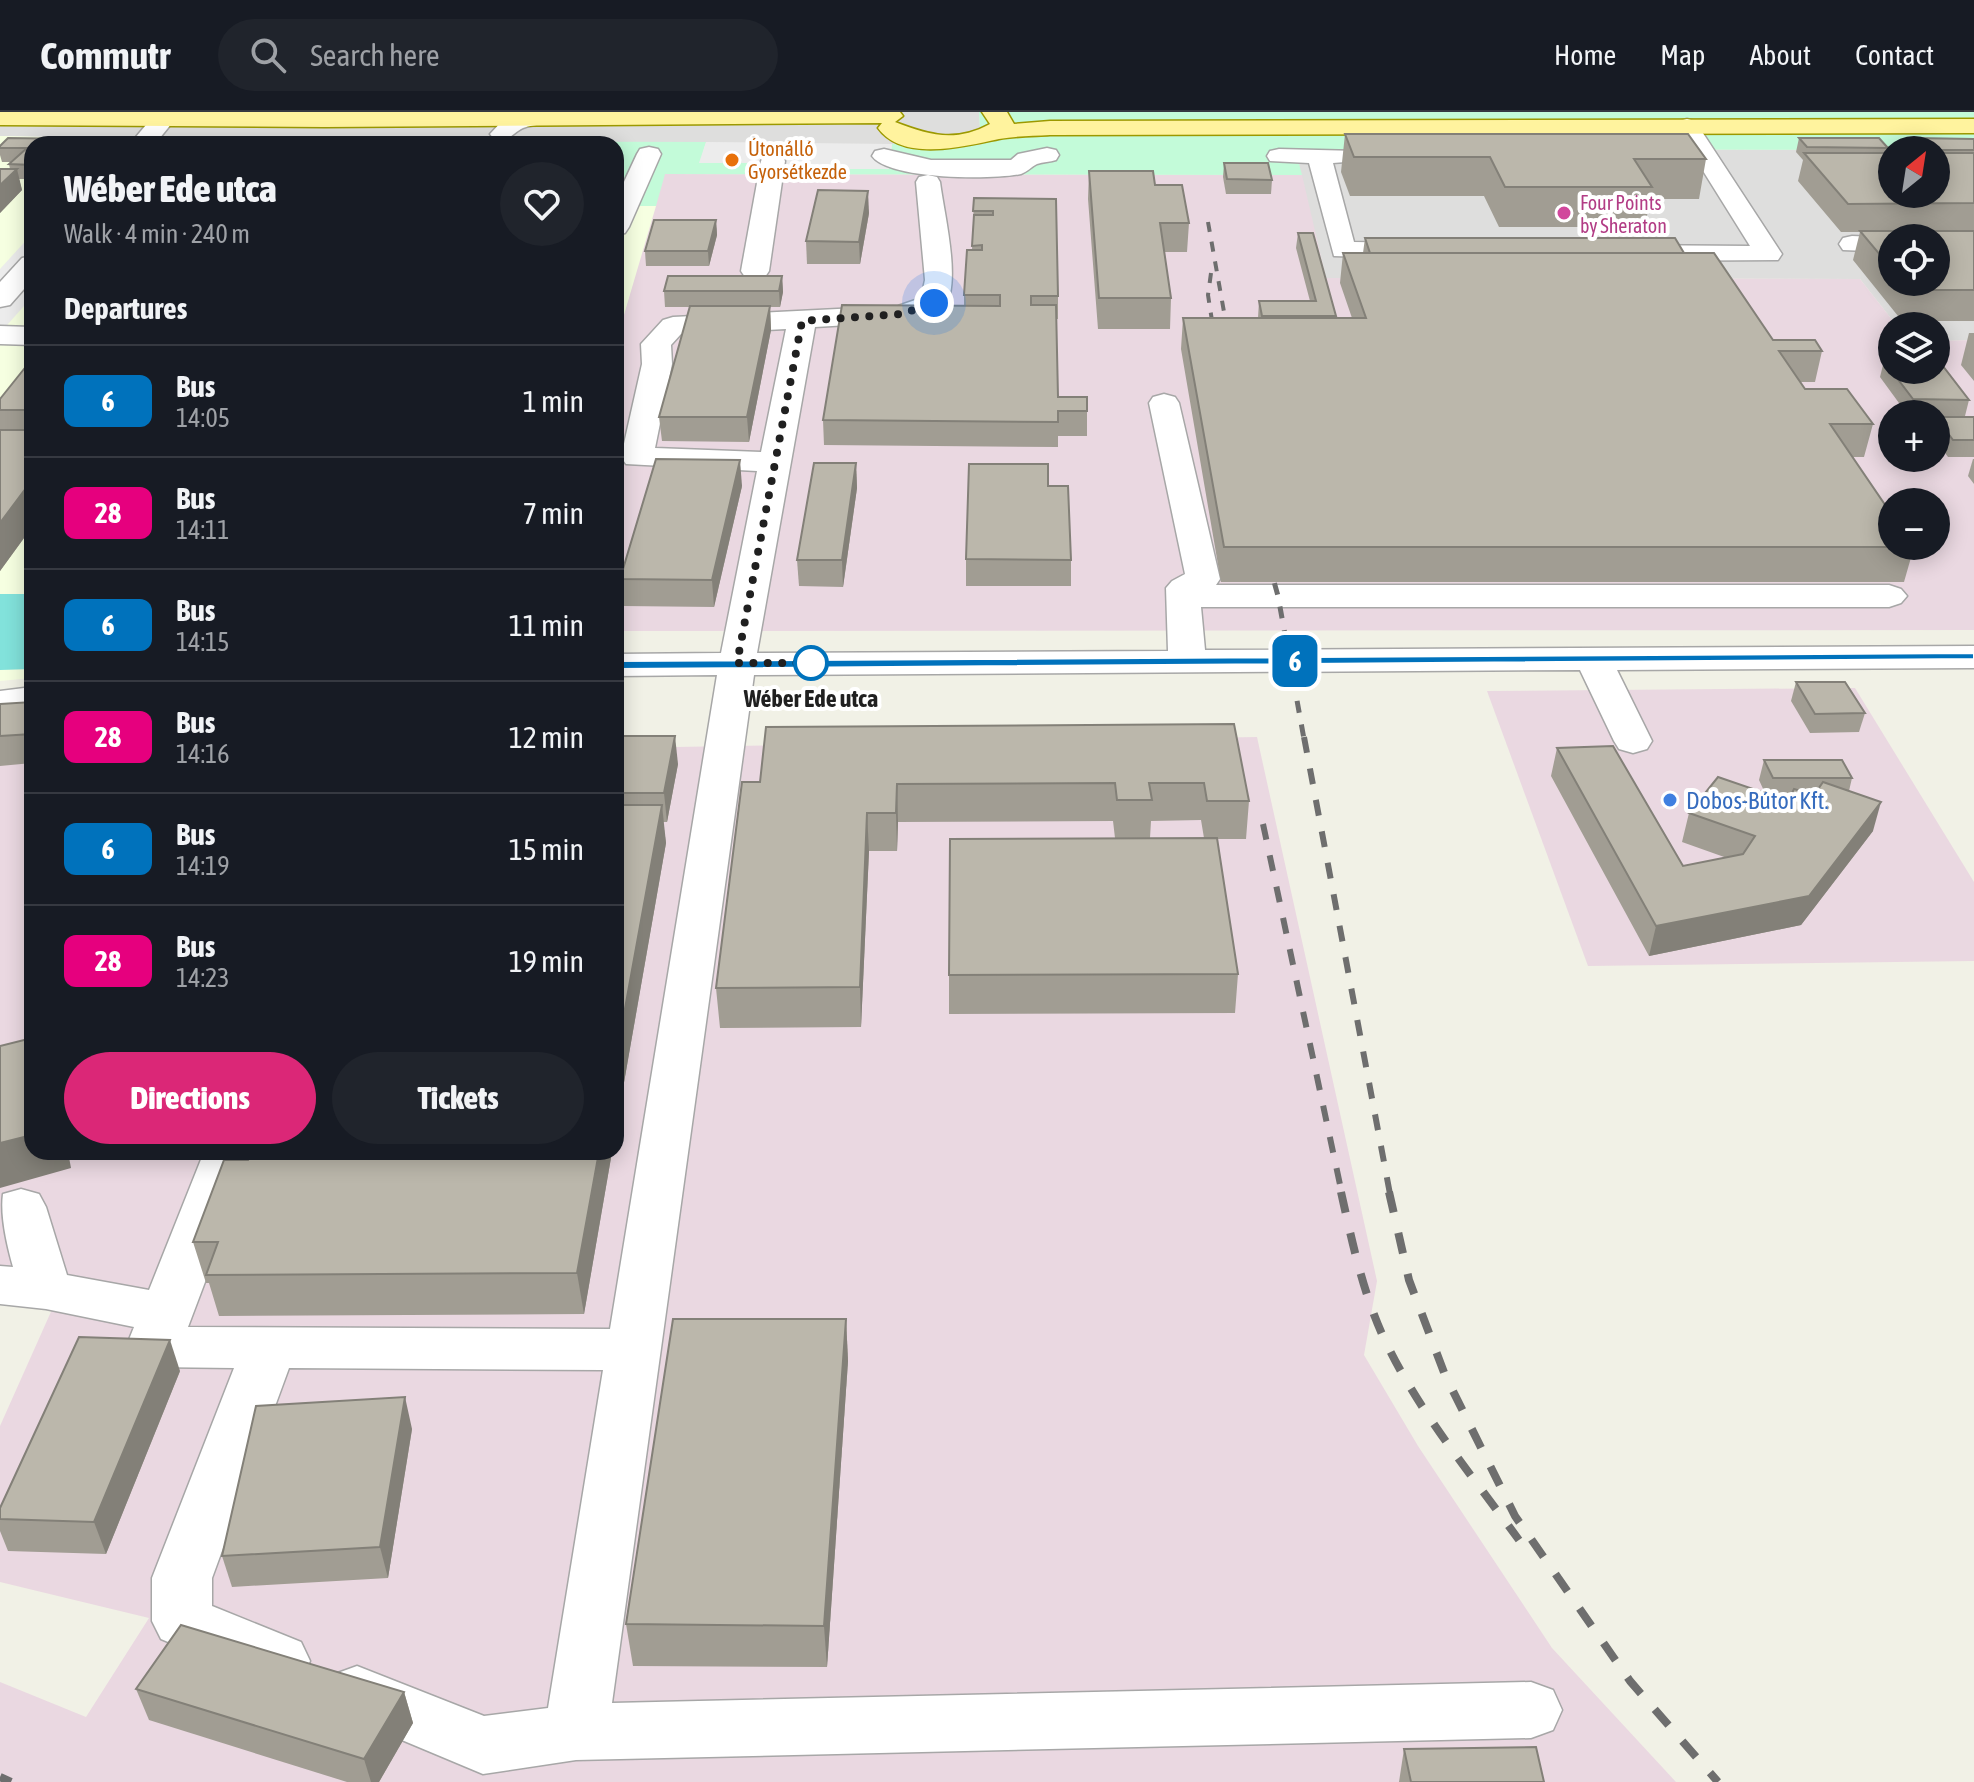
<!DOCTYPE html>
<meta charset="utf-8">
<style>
:root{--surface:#171b24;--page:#20242c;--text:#f1f3f6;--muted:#9ea1a6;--line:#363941;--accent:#db2777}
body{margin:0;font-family:"Asap Condensed",sans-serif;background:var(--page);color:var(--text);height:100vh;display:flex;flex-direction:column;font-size:30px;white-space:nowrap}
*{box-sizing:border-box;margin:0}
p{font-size:26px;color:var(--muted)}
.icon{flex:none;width:44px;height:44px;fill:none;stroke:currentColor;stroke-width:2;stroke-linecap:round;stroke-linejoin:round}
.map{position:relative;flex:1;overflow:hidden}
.panel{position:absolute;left:24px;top:24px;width:600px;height:1024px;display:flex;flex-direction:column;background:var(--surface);border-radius:24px;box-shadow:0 4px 20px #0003}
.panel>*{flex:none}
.badge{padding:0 16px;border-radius:12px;font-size:28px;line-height:52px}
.needle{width:52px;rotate:30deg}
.controls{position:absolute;left:1878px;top:24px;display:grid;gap:16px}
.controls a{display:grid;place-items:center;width:72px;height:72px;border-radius:50%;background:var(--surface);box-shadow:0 4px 20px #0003;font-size:40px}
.you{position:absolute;width:40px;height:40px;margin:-20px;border:6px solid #fff;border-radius:50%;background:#1a73e8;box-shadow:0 0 0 12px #1a73e833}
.map>.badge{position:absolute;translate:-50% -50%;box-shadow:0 0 0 4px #fff}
h2{padding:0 40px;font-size:30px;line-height:72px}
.round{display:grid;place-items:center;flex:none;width:84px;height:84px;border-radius:42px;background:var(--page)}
.headline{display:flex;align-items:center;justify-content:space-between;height:136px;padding:0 40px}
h1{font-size:38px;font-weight:800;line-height:60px}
.cta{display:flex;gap:16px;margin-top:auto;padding:16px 40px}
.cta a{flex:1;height:92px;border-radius:48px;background:var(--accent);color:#fff;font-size:32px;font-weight:800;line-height:92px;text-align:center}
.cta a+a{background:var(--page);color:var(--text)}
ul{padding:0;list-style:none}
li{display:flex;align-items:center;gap:24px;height:112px;padding:0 40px;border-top:2px solid var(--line)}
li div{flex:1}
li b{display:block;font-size:30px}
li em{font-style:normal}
li .badge{min-width:88px;font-weight:700;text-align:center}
header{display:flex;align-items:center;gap:48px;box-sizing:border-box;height:112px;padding:0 40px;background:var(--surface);border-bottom:2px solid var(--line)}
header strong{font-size:38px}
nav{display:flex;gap:44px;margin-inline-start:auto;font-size:28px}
.search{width:560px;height:72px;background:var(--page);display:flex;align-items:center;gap:20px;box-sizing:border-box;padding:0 28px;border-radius:44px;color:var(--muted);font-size:30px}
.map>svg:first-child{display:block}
</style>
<header>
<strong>Commutr</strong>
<div class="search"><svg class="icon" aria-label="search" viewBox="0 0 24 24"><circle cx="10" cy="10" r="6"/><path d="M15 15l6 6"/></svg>Search here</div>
<nav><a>Home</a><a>Map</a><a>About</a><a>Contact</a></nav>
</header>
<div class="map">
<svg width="1974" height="1670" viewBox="0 0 1974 1670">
<rect width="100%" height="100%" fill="#f1f1e6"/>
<g fill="#dededd" fill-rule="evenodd">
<path d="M0,0h979l2,33 -739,-4 -242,-5z"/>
<path d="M1294,37l680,1v190l-38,1v-15h-39l-37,-47 -534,-1zM1892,38h44v44h-44zM1892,126h44v44h-44z"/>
</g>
<g fill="#ead8e1" fill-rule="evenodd">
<path d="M664,62l638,1 24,103 534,1 37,47h-5v44h44v-29l38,-1v290l-1358,1v-289zM1892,302h44v44h-44zM1892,390h44v44h-44z"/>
<path d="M1855,576l119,194v79l-386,5 -101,-275z"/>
<path d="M32,610v430h584v-404l641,-11 120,544 -13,74 54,91 134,202 124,134h-1676v-100l86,35 63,-99 -149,-36v-156l54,-121 -54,-4v-576z"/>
</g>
<g fill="#f6ffe1">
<path d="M0,24l242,5 -2,3h-208v534l-32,3z"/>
<path d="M616,94h40l-40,136z"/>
</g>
<path fill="#c3fbd9" d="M979,0h995v38l-679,-1 7,26 -637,-1 -9,32h-40v-62h-376l3,-3 463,1 -6,21h52l1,6h135l4,-25 89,1z"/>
<path fill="#82e2db" d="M0,482h32v75l-32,1z"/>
<g fill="#ececec">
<path d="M706,30l186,2 -3,25h-136l-1,-6h-53z"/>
<path d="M32,122v63l-32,36v-64z"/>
</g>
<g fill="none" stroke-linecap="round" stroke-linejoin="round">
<defs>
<g id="minor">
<path d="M532,0h32l4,5 -4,5c-13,3 -28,1 -41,6 -12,6 -14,15 -29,11l-4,-5 14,-15z"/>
<path d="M156,1l12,-1 8,6 -21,26h-25z"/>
<path d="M1687,7l8,2 87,133 -4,6 -155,1 -9,-2 -4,-6 4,-6 9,-2 127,1 -75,-120 4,-5z"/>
<path d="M649,35l9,2 3,5 -32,73 -4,6 -9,2v-36l21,-45 3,-5z"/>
<path d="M1047,36l9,2 3,5 -3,5c-6,2 -13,2 -19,4 -6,3 -10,8 -16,10 -28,6 -132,6 -149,-18l3,-5 9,-2 47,11h80l7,-6z"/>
<path d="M1279,37l79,2 3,5 -3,5 -25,2 21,79 68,1 9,2 4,6 -4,6 -9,2 -88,-3 -25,-93 -39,-2 -3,-5 3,-5z"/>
<path d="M773,42l9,2 3,5 -16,110 -4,6h-20l-4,-6 20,-110 3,-5z"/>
<path d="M928,63l9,2 3,5c4,32 22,101 4,127l-43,13 -86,5 -58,326 411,-2 -2,-63 6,-7 13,-7 -36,-171 4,-6 11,-3 11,3 4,6 41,176 -4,6h673l12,4 6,7 -6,7 -12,4h-688l4,43 769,-4v22l-357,2 35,71 -5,8 -14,4 -14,-4 -5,-8 -34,-71 -826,5 -142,1028 919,-21 22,8 9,20 -9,20 -22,8 -955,22 -93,14 -148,-62 -9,-19 9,-19 22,-8 127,50 64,-8 55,-338 -314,-2 -77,210v28l89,36 9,19 -9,19 -22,8 -118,-49 -9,-18v-43l82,-210 -81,-1 -19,-6 -8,-14 8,-20 -88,-18 -46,-5v-38l13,1c-6,-21 -13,-52 -10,-73l18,-5 18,5 7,13 21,68 82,15 55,-138h50l-66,175 422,2 107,-654 -101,1v-22l105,-1 36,-182 -131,-7 -5,-7 21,-93 -1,-20 22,-24 10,-3 225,-11 23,-8 4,-18 -9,-98 3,-5zM786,217l-25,123 -106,-4 17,-84 -1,-19 10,-11z"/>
<path d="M1852,124l48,2h-8v14l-49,-2 -4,-6 4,-6z"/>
<path d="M32,144v24l-22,25 -10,2v-25l22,-24z"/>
<path d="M0,214l32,1v18l-32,-1z"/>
<path d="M32,575v22l-32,4v-22z"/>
</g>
<path id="major" d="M0,0h900l3,4 -8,6c34,13 60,21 95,2l-8,-12h25l7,12 36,-3 924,-2v14l-924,2c-17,1 -35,1 -51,4 -33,7 -96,24 -121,-11l4,-5 -557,4 -325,-2z"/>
</defs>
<use href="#minor" stroke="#a7a7a7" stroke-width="3"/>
<use href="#major" stroke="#9c9900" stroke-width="3"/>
<use href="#minor" fill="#fff" fill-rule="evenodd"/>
<use href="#major" fill="#fff39e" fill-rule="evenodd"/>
<g stroke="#6e6e6e" stroke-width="4" stroke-dasharray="10 10" stroke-linecap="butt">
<path d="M1208,110l21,118"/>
<path d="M1211,161l-3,22 7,45"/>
</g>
<path stroke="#6e6e6e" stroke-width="5" stroke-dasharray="12 12" stroke-linecap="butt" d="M1268,448l10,36 26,143"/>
<g stroke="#6e6e6e" stroke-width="6" stroke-dasharray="16 16" stroke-linecap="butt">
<path d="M1304,625l86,457"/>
<path d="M1263,712l79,370"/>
</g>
<g stroke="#6e6e6e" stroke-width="8" stroke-dasharray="21 21" stroke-linecap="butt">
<path d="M1341,1080c11,49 21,97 41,142 34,75 89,140 137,206"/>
<path d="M1389,1080l20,88 36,95 70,141 115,165 88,101"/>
<path d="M0,1665l11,5"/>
</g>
</g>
<g fill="#a19d93" fill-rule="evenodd">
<path d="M1345,22l361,25 -7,40h-49l-5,28h-146l-15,-31h-134l-9,-24z"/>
<path d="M1799,26l89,10 -1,5 49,41v-44h-24l3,-12 59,1v182h-72l-49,-61 7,-28h-19l-43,-51 5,-21 -7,-8zM1892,126l44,44h-44z"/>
<path d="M32,32v35h-13l3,11 -22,23v-44h10l-1,-5 3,-2h-10l-2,-7v-9z"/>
<path d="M1224,51l48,17 -1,14h-45l-3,-17z"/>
<path d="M1089,59l66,14 34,38 -2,29h-23l7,46 -1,31h-72l-10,-130z"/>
<path d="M974,86l82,1 2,97v23h-2l2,78 29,14v25h-29v11l-234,-2 -1,-25 141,-114v-11l8,-45z"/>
<path d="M869,101l-9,51h-53l-1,-23z"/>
<path d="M716,108l1,15 -8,31h-63l-1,-15z"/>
<path d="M1298,121l38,83v2h16l-12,-35 3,-30h20l2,-15 319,15 89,87 49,11 -7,31h-15l5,7 68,35 -9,33h-12l62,90 -10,35h-683l-40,-233 2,-31h75l1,-17h51l-14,-53z"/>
<path d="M782,164l1,16 -3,15h-10l1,23 -22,112 -87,-1 -3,-24 31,-110h-25l-1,-16z"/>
<path d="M1969,221h5v48l-13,-16z"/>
<path d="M32,247v168l-32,44v-172z"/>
<path d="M1884,249l85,39 -4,16h-29v-2h-29l-27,-37z"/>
<path d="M1936,305h38v40h-26l-12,-17z"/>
<path d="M1973,347h1v25l-6,-8z"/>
<path d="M856,351l1,25 -14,99 -44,-1 -2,-26z"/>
<path d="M742,374l-28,121 -91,-1 -3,-27z"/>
<path d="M1048,374l23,74v26h-105v-27z"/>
<path d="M1796,570l69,31 -6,19 -49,1 -19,-32z"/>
<path d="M32,590v61l-32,3v-62z"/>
<path d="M1234,612l15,77 -3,38h-29l21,135 -3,39 -286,1v-39l166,-137 -2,-17 -215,1 -1,29h-28l-8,176 -141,1 -4,-40 44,-206zM1201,708l3,18h-54l1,-17z"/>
<path d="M616,624l62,28 -11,58h-4l3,21 -50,285z"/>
<path d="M1557,636l126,118 44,-8 -45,-16 7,-29 76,-20 -6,-13 5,-20 88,18 -3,13 24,40 -72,94 -152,31 -98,-180z"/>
<path d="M250,1040h362l-28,162 -365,2 -10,-33h-3l-13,-41 55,-82z"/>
<path d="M846,1207l2,42 -21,306 -194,-1 -7,-42z"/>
<path d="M180,1259l-74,183 -98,-3 -8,-20v-23z"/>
<path d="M412,1317l-24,149 -156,9 -10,-31z"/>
<path d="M136,1577l268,3 9,31 -34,59h-32l-198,-62z"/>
<path d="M1404,1637l140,33h-145z"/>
</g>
<g fill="#838078">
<path d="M17,57l5,21 -22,23v-28z"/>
<path d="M868,79l1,22 -9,51 -1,-22z"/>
<path d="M716,108l1,15 -8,31 -1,-15z"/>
<path d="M782,164l1,16 -3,15 -1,-16z"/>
<path d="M770,194l1,24 -22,112 -2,-25z"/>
<path d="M740,348l2,26 -28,121 -2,-27z"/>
<path d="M856,351l1,25 -14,99 -1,-27z"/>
<path d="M32,368v47l-32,44v-48z"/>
<path d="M675,624l3,28 -11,58 -3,-29z"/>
<path d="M897,672l1,38 -1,29 -1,-38z"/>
<path d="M1881,690l-8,29 -72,94 -152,31 7,-30z"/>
<path d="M662,693l4,38 -50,285v-70z"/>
<path d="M867,701l2,38 -8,176 -1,-40z"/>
<path d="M32,1023v17h36l3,16 -71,20v-45z"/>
<path d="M599,1040h13l-28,162 -7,-41z"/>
<path d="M846,1207l2,42 -21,306 -3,-41z"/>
<path d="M170,1228l10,31 -74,183 -12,-32z"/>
<path d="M405,1285l7,32 -24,149 -8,-31z"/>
<path d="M404,1580l9,31 -34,59h-8l-7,-23z"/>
</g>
<g fill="#bbb7ab" stroke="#838078" stroke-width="2">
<path d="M1345,22h343l18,25h-72l18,28h-147l-15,-30h-136z"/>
<path d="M8,26l68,1 -6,5h-38v21l-23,-1 18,-16h-27v-2z"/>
<path d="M1799,26h80l9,10 -81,-1z"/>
<path d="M1915,26l59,1v11h-49z"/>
<path d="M1804,41h88v41h44v-41h38v50l-126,1z"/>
<path d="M1224,51h44l4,17 -45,-1z"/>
<path d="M0,57h17l-17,16z"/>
<path d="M1089,59h64l2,14h27l7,38h-29l11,75h-72z"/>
<path d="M818,78l50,1 -9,51 -53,-1z"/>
<path d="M974,86l82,1 2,97h-27v9h25l2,92h29v14h-29v11l-235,-2 19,-115 158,1v-11h-36l3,-45h15v-5l-10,1 2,-31h19v-4h-20z"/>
<path d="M654,108h62l-8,31h-63z"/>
<path d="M1860,119h114v59h-64l-7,-8h33v-44h-44v31z"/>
<path d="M1298,121h15l23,83h-74l-3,-15h57z"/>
<path d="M1365,126h310l9,15h-314z"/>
<path d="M1343,141h371l59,87h42l7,11h-43l26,38h42l26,35h-43l62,91v31h21l1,1h-690l-41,-229h183z"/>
<path d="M668,164h114l-3,15h-115z"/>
<path d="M690,194h80l-23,111h-88z"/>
<path d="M32,247v51h-32v-11z"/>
<path d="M1884,249h8v9h44v-9h3l30,39 -56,-1z"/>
<path d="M1936,305h38v23h-21z"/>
<path d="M0,318h32v50l-32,43z"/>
<path d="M656,347l84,1 -28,120 -92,-1z"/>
<path d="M814,351h42l-14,97h-45z"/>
<path d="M969,352h79v22h20l3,74 -105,-1z"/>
<path d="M1796,570h49l20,31 -50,1z"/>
<path d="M32,590v32l-32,2v-32z"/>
<path d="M1234,612l15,77h-42l-3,-18h-55l3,17h-35l-2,-17 -218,1 -1,29h-29l-7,174 -144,1 26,-206h18l6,-55z"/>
<path d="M616,624h59l-11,57h-48z"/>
<path d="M1613,634l70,120 60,-12 12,-18 -66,-23 29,-36 70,24 6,-12 20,6 9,-13 58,20 -72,94 -153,30 -99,-178z"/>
<path d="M1764,648h78l10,18h-79z"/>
<path d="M616,693h46l-46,253z"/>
<path d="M1217,726l21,136 -289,1 1,-136z"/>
<path d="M32,926v97l-32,8v-97z"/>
<path d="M250,1040h349l-22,121 -371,2 12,-33h-25l31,-82h24z"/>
<path d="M673,1207h173l-22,307 -198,-2z"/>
<path d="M79,1225l91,3 -76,182 -94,-3v-11z"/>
<path d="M405,1285l-25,150 -158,9 34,-150z"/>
<path d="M181,1513l223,67 -40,67 -228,-70z"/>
<path d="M1536,1635l8,35h-133l-7,-33z"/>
</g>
<path fill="#0072bc" stroke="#fff" stroke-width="2" d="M1974,541v6l-1358,10 -7,-4 7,-4z"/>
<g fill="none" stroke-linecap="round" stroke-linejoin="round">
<path stroke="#202020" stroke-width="8" stroke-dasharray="0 14.4" d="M811,551h-74l65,-342 99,-7 33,-11"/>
</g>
<circle fill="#e8710a" stroke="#fff" stroke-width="3" cx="732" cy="48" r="8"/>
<circle fill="#d1479c" stroke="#fff" stroke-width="3" cx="1564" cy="101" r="8"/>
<circle fill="#fff" stroke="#0072bc" stroke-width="4" cx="811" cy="551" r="16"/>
<circle fill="#3f7fe0" stroke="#fff" stroke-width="3" cx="1670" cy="688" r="8"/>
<g text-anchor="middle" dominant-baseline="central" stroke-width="8" stroke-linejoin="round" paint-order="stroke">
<g font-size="20" fill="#c56008" stroke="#fff" text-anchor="start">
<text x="748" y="36">Útonálló<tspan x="748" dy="23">Gyorsétkezde</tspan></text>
</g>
<g font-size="20" fill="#b23c85" stroke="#fff" text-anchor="start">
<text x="1580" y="90">Four Points<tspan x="1580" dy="23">by Sheraton</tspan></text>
</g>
<g font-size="24" font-weight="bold" fill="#202020" stroke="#fff">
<text x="811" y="586">Wéber Ede utca</text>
</g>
<g font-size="24" fill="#366cbe" stroke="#fff" text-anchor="start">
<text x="1686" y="688">Dobos-Bútor Kft.</text>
</g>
</g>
</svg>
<div class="controls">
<a><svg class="needle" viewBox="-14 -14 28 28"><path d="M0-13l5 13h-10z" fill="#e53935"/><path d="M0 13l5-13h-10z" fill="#9ea1a6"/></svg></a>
<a><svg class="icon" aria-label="locate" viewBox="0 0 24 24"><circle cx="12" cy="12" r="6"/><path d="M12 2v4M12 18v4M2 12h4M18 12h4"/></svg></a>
<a><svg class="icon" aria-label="layers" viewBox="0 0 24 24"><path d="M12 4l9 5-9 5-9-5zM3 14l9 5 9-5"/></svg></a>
<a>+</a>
<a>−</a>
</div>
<div class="you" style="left:934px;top:191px"></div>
<b class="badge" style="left:1295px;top:549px;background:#0072bc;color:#fff">6</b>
<section class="panel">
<div class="headline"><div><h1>Wéber Ede utca</h1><p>Walk · 4 min · 240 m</p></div><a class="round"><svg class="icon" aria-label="heart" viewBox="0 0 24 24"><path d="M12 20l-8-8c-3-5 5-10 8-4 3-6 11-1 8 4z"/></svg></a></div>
<h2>Departures</h2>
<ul>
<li><span class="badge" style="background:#0072bc;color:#fff">6</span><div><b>Bus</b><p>14:05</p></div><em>1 min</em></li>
<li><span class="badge" style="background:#e6007e;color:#fff">28</span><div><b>Bus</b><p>14:11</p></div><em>7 min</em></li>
<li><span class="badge" style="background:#0072bc;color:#fff">6</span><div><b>Bus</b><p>14:15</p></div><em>11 min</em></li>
<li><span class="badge" style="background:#e6007e;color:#fff">28</span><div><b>Bus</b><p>14:16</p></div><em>12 min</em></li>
<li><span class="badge" style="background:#0072bc;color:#fff">6</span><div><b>Bus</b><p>14:19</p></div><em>15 min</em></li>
<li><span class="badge" style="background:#e6007e;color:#fff">28</span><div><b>Bus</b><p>14:23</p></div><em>19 min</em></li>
</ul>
<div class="cta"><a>Directions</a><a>Tickets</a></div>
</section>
</div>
